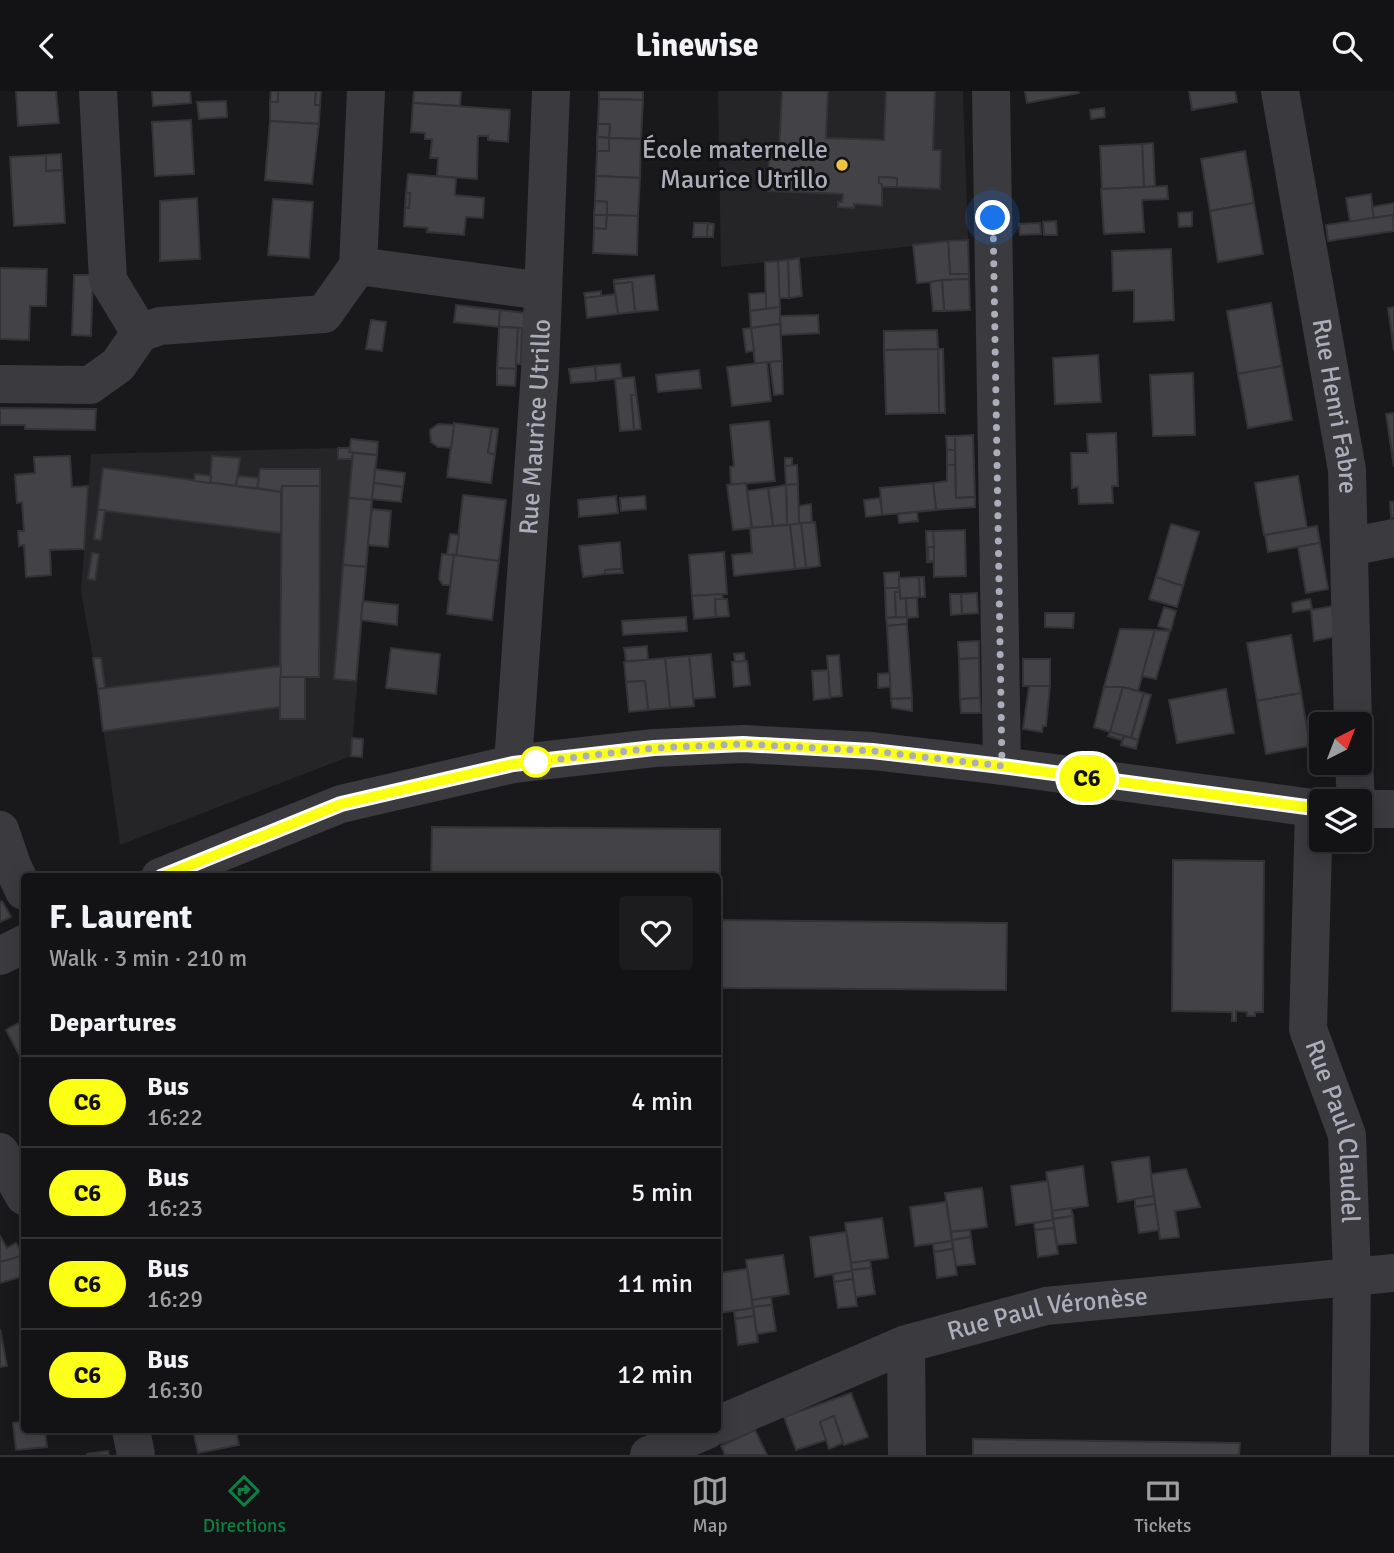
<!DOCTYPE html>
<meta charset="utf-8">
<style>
:root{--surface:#131214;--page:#1c1b1d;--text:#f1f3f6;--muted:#9d9ea0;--line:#323234;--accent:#0b8043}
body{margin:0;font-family:Signika,sans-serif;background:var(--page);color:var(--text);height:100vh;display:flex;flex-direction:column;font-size:26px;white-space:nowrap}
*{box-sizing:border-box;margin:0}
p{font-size:23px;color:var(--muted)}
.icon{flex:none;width:38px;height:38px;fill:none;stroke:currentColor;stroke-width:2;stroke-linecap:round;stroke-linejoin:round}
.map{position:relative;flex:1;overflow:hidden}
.panel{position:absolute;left:21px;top:782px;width:700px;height:560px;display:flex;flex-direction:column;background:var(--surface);border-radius:7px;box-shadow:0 4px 18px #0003,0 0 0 2px var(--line)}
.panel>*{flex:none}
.badge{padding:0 14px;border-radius:23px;font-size:24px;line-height:46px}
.needle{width:46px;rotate:42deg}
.controls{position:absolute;left:1309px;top:621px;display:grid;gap:14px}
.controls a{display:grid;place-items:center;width:63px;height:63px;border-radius:7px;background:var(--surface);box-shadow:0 4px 18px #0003,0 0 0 2px var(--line);font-size:35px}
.you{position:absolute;width:35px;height:35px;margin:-18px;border:5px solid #fff;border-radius:50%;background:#1a73e8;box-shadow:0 0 0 10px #1a73e833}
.map>.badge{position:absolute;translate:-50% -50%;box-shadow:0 0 0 4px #fff}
h2{padding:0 28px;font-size:26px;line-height:63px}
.round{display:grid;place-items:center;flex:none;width:74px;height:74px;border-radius:7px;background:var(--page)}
.head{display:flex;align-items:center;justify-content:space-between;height:119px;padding:0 28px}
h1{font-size:33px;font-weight:800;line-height:52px}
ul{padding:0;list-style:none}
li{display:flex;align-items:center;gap:21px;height:91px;padding:0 28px;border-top:2px solid var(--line)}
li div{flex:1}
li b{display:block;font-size:26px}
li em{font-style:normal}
li .badge{min-width:77px;font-weight:700;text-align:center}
header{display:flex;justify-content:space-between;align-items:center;height:91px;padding:0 28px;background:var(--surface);font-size:32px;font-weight:800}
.tab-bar{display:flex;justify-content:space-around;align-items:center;height:98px;border-top:2px solid var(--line);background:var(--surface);font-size:19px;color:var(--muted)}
.tab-bar a{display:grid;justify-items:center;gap:4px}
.tab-bar .active{color:var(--accent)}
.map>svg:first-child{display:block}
</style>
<header><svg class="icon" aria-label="back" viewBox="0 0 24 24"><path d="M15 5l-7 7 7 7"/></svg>Linewise<svg class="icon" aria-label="search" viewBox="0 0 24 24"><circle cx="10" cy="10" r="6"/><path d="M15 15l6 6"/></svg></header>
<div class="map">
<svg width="1394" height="1364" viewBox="0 0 1394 1364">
<rect width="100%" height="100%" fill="#19181a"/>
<g fill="#252427">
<path d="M718,0h245l5,149 -247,27z"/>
<path d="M338,357l1,11h13l1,-6 24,2 -26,301 -231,89 -27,-187 -12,-67 10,-137z"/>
</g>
<g fill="#434347" stroke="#333336" stroke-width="2">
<path d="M16,0h40l3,32 -41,3z"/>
<path d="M152,0h38l1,12 -38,3z"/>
<path d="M271,0h7v11h-8z"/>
<path d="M278,0h38l-1,14h5l-1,19 -49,-3v-19h8z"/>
<path d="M316,0h5l-1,14h-5z"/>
<path d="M414,0h47l-1,15 -47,-3z"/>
<path d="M599,0h44v9l-44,-1z"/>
<path d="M782,0h46l-2,47 58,2 2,-49h49l-2,59h8l-1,39 -43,-2v-9l-18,-1v6l3,1v22l-28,-2v4l-16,-1v-5h4l1,-8 -75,-3 1,-38h10z"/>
<path d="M1025,0h53l1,2 -52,10z"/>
<path d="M1189,0h46l2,11 -45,8z"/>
<path d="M599,8l44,1 -2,39 -32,-1 1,-14h-12z"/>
<path d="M226,10l1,16 -28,2 -2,-17z"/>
<path d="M413,12l97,7 -2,32 -20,-2v-4h-10l-1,43 -40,-3 1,-18h-8l2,-19h-7v-6l-14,-1z"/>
<path d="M1104,17l1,9 -14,2 -1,-9z"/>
<path d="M191,29l3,54 -39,2 -3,-54z"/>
<path d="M270,30l49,3 -7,60 -47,-4z"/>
<path d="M598,33h12l-1,14 -12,-1z"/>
<path d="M597,46l12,1v13h-12z"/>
<path d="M609,47l32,1 -1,39 -44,-2 1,-25h12z"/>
<path d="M1153,52l2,43 -11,1 -2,-43z"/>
<path d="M1142,53l2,43 -42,2 -2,-43z"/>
<path d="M1245,60l9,52 -44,8 -9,-52z"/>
<path d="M61,63l1,16 -16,1v-16z"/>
<path d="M46,64v16l16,-1 3,53 -51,3 -4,-69z"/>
<path d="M408,83l48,4 -1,17 29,3 -1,20 -17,-1 -2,18 -37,-3 1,-4 -24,-2 1,-19 4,1 1,-15h-4z"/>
<path d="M596,85l44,2 -2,38 -31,-1v-13l-12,-1z"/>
<path d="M879,86l18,1v9h-15v-3l-3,-1z"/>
<path d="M1167,95l1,13 -26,1 2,32 -40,2 -3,-45z"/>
<path d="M406,102h4l-1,15 -4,-1z"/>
<path d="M1371,103l3,24 -24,4 -4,-24z"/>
<path d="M197,107l3,61 -40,2v-60z"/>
<path d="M273,108l40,3 -4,56 -41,-3z"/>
<path d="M595,110l12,1v13h-13z"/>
<path d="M1254,112l9,51 -45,8 -8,-51z"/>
<path d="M1394,112v12l-20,3 -2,-11z"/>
<path d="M1192,121v14l-13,1 -1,-14z"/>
<path d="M594,124h13l-1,14 -12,-1z"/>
<path d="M607,124l31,1 -1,39 -44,-2 1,-25 12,1z"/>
<path d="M1393,124l1,16 -66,10 -2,-16z"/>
<path d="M1056,130l1,14h-13l-1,-13z"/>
<path d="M694,132h14l-1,14h-14z"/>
<path d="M708,132l6,1 -1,13h-6z"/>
<path d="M1040,132l1,11 -21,1 -1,-11z"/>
<path d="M968,149l1,34h-19l-2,-33z"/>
<path d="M948,150l2,33h19v5l-52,4 -4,-38z"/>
<path d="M1171,158l3,71 -40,2v-32l-21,1 -1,-40z"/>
<path d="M799,167l3,38 -13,2 -1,-38z"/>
<path d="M788,169l1,38h-10l-1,-37z"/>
<path d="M778,170l2,46 -14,2 -1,-47z"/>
<path d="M0,177l47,1 -1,37h-16l-1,34 -29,-1z"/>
<path d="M74,184h19l-2,61 -19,-1z"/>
<path d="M654,184l4,35 -23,2 -3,-30 -18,2v-4z"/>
<path d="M969,188l1,31 -26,1 -2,-31z"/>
<path d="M942,189l2,31h-11l-3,-29z"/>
<path d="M632,191l3,30 -17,2 -4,-30z"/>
<path d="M601,200v5l-16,2 -1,-5z"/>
<path d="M766,202v16l-16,2 -1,-17z"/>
<path d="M615,203l3,20 -31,4 -2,-20z"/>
<path d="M1271,212l11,63 -44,8 -11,-63z"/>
<path d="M456,214l44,5 -1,17 -45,-5z"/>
<path d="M780,216v17l-29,4 -1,-17z"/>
<path d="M1394,216v44l-6,-43z"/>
<path d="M500,219l26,3 -1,15 -26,-1z"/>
<path d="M818,224l1,18 -38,2 -1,-19z"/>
<path d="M371,229l15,2 -4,29 -16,-2z"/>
<path d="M780,233l2,37 -27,3 -4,-36z"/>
<path d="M499,236l19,1 -2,41 -19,-1z"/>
<path d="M518,237h4l-1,36h-5z"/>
<path d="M751,237l3,23 -8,1 -3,-23z"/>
<path d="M937,239l1,19 -54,1v-19z"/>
<path d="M938,258h5l2,64h-6z"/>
<path d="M938,258l1,64 -53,1 -2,-64z"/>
<path d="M1098,264l3,47 -46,2 -2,-46z"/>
<path d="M782,270l1,33 -9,1 -4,-33z"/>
<path d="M767,271l4,39 -39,5 -5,-39z"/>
<path d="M620,273l2,14 -26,3 -1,-15z"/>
<path d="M595,275l1,15 -25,2 -2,-14z"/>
<path d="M1282,275l10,54 -44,8 -10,-54z"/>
<path d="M497,277l19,1 -1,17 -18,-1z"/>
<path d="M699,279l2,18 -43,4 -2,-17z"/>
<path d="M1193,282l2,62 -42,1 -3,-61z"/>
<path d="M634,286l7,52 -7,1 -3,-35h5z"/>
<path d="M634,286l2,18h-5l3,35 -14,1 -5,-52z"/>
<path d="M0,317l96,1 -1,21 -70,-1v-4h-25z"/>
<path d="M1394,322v54l-8,-53z"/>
<path d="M769,330l6,60 -44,4 -1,-18 4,-1 -4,-41z"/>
<path d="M454,332l38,5 -4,25 7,1 -4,29 -44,-6z"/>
<path d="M438,333l16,1 -3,23 -13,-1 -7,-5 -1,-12z"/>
<path d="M492,337l6,1 -3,25 -7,-1z"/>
<path d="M1116,342l2,53h-6l1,17 -34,1 -1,-17 -6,1 -1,-35h17l-1,-19z"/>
<path d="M973,344l2,62 -19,1 -1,-62z"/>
<path d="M946,345h9v14h-8z"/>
<path d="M351,348l27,3 -1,13 -28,-3z"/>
<path d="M338,357h12l-1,4 4,1 -1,6h-14z"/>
<rect x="947" y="359" width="8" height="15"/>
<path d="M353,362l24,2 -5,45 -23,-2z"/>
<path d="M70,365l2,31 16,-1 -4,63 -34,1 1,25 -25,2 -2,-32 -5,1 -1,-15h6l-2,-29 -5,1 -2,-28 20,-2 -1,-16z"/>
<path d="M212,365l28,2 -4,28 -26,-3z"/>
<rect x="785" y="367" width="7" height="8"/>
<path d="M797,374l1,19 -12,1 -1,-19z"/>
<path d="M947,374h8l1,33 19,-1v10l-39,3 -3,-27 14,-2z"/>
<path d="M103,377l178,24v41l-183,-23z"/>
<path d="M260,378h60v17h-38l-1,6 -24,-4z"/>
<path d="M375,378l30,4 -2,14 -29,-4z"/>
<path d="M195,383l16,2 -1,7 -16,-2z"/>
<path d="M238,385l21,2 -2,10 -21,-2z"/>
<path d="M1298,385l9,52 -43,7 -9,-52z"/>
<path d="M374,392l29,4 -2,15 -29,-3z"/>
<path d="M746,392l6,45 -19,2 -6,-45z"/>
<path d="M933,392l3,27 -54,5 -2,-27z"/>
<path d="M798,393l1,40 -12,1 -1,-40z"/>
<path d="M786,394l1,40 -14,1 -5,-38z"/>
<path d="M282,395h38l-1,191h-39z"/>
<path d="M768,397l5,38 -21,2 -5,-37z"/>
<path d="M463,404l43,5 -7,61 -43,-5z"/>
<path d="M616,405l2,17 -39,4 -1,-17z"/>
<path d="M645,405l1,13 -25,2 -1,-13z"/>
<path d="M349,407l23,2 -6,67 -23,-2z"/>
<path d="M880,407l2,17 -16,2 -2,-17z"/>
<path d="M1390,411h4v15l-3,1z"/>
<path d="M811,413l1,19 -13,1v-18z"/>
<path d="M372,418l19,2 -3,36 -20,-2z"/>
<path d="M98,419h7l-4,30 -7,-1z"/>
<path d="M917,421l1,9 -19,2 -1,-9z"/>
<path d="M815,431l5,44 -14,2 -5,-45z"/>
<path d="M801,432l5,45 -11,1 -5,-44z"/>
<path d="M1171,433l28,8 -16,54 -27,-9z"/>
<path d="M790,434l5,44 -61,7 -2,-21 20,-2 -2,-25z"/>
<path d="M1317,435l3,17 -52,9 -3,-17z"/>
<path d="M965,439l1,46 -32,1 -1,-46z"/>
<path d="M926,440h7l1,16h-6v14l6,1h-7z"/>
<path d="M450,443l9,1 -3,21 -9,-1z"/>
<path d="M620,451l2,27 -17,1v4l-22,3 -4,-31z"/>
<path d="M1320,452l8,46 -22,4 -8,-46z"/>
<rect x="928" y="456" width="6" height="14"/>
<path d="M724,461l3,42 -35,2 -3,-41z"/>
<path d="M92,462l7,1 -4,26 -7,-1z"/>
<path d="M442,463l12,1 -4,30h-7l-4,-6z"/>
<path d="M454,464l45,6 -7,59 -45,-6z"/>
<path d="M343,474l23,2 -10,114 -22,-2z"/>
<path d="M622,478l1,4 -18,1v-4z"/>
<path d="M899,481v16h-14l-1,-15z"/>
<path d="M919,486l1,20 -20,2 -1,-21z"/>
<path d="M919,486h5l1,20h-5z"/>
<path d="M1156,486l27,9 -6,21 -28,-8z"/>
<path d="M885,497h14l1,4h-5l1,25 -10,1z"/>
<path d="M895,501h5v7l6,-1 1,19h-11z"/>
<path d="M977,502l1,20 -16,1 -1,-20z"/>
<path d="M722,503l1,5h-8l1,18 -22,2 -2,-23z"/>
<path d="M950,503h11l1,20 -11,1z"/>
<path d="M906,507h11l1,19 -11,1z"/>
<path d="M715,508h12l2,17 -13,1z"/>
<path d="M1310,508l2,10 -19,3 -1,-9z"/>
<path d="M363,510l35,4 -1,20 -36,-5z"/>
<path d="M1333,515v31l-19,4 -3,-31z"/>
<path d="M1164,516l12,4 -5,19 -13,-4z"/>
<path d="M1045,522h29l-1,15 -28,-1z"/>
<path d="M686,526l1,14 -64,4 -1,-14z"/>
<path d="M907,526v7l-20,2 -1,-8z"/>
<path d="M907,533l5,74 -21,1 -4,-73z"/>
<path d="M1120,538l35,1 -17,61 -15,-4h-19z"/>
<path d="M1155,539l15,1 -14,48 -14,-3z"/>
<path d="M1291,544l10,58 -44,8 -10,-58z"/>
<path d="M979,550v17l-20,1 -1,-17z"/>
<path d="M647,555l1,14 -22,1 -2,-13z"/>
<path d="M391,557l49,6 -4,40 -50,-6z"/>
<path d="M744,562l1,8 -10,1 -1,-8z"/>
<path d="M711,563l4,43 -22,2 -4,-43z"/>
<path d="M839,564l3,41 -12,1 -3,-41z"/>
<path d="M689,565l5,50 -24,2 -5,-50z"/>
<path d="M93,567h8l4,30 -7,1z"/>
<path d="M665,567l5,50 -22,2 -3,-29 -19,1 -2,-20z"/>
<path d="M979,567l1,40 -20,1 -1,-40z"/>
<rect x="1023" y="568" width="27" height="27"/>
<path d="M747,570l3,24 -16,2 -2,-25z"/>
<path d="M281,575l-1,41 -177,24 -5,-42z"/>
<path d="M828,579l2,28 -16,2 -2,-29z"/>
<path d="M890,582v14l-12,1v-14z"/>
<rect x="280" y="586" width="25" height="42"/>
<path d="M645,590l3,29 -19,2 -3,-30z"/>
<path d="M1029,595h21l-4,40h-3l-1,6 -19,-3z"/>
<path d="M1104,596h19l-13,45 -16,-5z"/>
<path d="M1123,596l21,6 -13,45 -21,-6z"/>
<path d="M1226,598l8,44 -57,10 -8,-43z"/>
<path d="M1144,602l7,2 -13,45 -7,-2z"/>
<path d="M1301,602l9,53 -44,8 -9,-53z"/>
<path d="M912,607v13l-20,-3 -1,-9z"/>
<path d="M980,607l1,15h-20l-1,-14z"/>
<path d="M1110,641l14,4 -2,4 -14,-4z"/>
<path d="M1124,645l14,4 -2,9 -15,-4z"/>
<path d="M352,647l11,1 -1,18 -11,-1z"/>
<path d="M432,736l288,2v67h-2v-19h-287z"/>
<path d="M1173,769l91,1 -1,151h-8v4h-8v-4l-11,-1v10h-4v-9l-60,-1z"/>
<path d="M2,810l9,16 -11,5v-20z"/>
<path d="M719,829l288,3 -1,67 -287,-2z"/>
<path d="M24,929v44l-18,-34z"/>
<path d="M1149,1066l5,39 -36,6 -6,-40z"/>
<path d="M1083,1075l5,40 -36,5 -6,-39z"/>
<path d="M1186,1078l14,38 -25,4 4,26 -19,2 -9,-65z"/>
<path d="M1048,1090l5,39 -37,5 -5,-39z"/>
<path d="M982,1097l5,39 -36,5 -6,-39z"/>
<path d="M1154,1105l1,8 -20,3v-8z"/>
<path d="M946,1111l6,39 -37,5 -5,-39z"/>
<path d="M1155,1113l4,26 -20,3 -4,-26z"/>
<path d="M1071,1117l2,8 -20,3 -1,-8z"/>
<path d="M1073,1125l3,27 -19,2 -4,-26z"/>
<path d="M882,1127l6,40 -37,5 -6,-40z"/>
<path d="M1053,1129l1,8 -19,2 -1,-7z"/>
<path d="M1054,1137l4,26 -20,3 -3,-27z"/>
<path d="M970,1139l1,7 -19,3 -1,-8z"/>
<path d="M846,1141l6,39 -37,6 -5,-40z"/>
<path d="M0,1145l7,12 9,-5 8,13 -24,6z"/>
<path d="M971,1146l4,27 -19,2 -4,-26z"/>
<path d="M952,1150l1,8 -19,3 -1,-8z"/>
<path d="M953,1158l4,26 -20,3 -3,-26z"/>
<path d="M24,1164v21l-24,7v-21z"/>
<path d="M783,1164l6,39 -37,6 -6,-40z"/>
<path d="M870,1169l1,8 -19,2 -1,-7z"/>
<path d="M871,1177l4,26 -20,3 -3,-27z"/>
<path d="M747,1178l6,39 -35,5v-40z"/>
<path d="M852,1180l1,8 -19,3 -1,-8z"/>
<path d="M853,1188l4,27 -19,2 -4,-26z"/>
<path d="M771,1206l1,8 -19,2 -1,-7z"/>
<path d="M772,1214l4,26 -19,3 -4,-27z"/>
<path d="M753,1217l1,8 -19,3 -1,-8z"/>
<path d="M754,1225l4,26 -20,3 -3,-26z"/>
<path d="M0,1238l7,37 -7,1z"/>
<path d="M851,1302l17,44 -24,8 -10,-29 -14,6 6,18 -30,10 -12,-33z"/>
<path d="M834,1325l9,27 -14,6 -9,-27z"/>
<path d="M24,1330v9h21l2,17 -31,3 -3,-27z"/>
<path d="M193,1339h43l3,15 -41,8z"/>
<path d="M755,1339l12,25h-42l-4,-9z"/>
<path d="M973,1348l267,4 -1,12h-266z"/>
<path d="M108,1360l1,4 -23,-1z"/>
</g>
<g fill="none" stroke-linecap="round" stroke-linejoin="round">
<g stroke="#3a3a3f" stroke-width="38">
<path d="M98,0l10,189 32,53"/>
<path d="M991,0l11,675"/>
<path id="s1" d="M1280,0l67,379 6,255"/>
<path d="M358,175l8,-175"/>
<path d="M0,293l90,1 28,-20 22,-32 20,-7 164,-12 34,-48 185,25"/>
<path d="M1349,456l45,-9"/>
<path d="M1354,672l2,38"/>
<path id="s2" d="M513,673l27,-393 11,-280"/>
<path id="s3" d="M1314,718l-6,220 39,106 5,141 -2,179"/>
<path d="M1360,718h34"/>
<path d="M0,739l12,35 12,26"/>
<path d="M160,786l181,-73 172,-40 141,-16 89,-4 129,7 130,15 319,43"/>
<path d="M0,865l24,-12"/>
<path d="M0,1061l24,44"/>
<path d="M906,1253l1,111"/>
<path id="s4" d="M718,1334l188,-81 140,-38 348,-33"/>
<path d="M131,1339l5,25"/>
<path d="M649,1364l58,-25"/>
</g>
</g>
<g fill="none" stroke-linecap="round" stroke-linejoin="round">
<defs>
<path id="line" d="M161,786l180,-73 172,-40 141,-16 89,-4 129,7 130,15 319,43"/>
</defs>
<use href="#line" stroke="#fff" stroke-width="16"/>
<use href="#line" stroke="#fbff14" stroke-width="10"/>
<path stroke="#abaeba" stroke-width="7" stroke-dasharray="0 12.6" d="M536,671l118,-14 89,-4 129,7 130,15 -9,-548"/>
</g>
<circle fill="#ecc43f" stroke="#141316" stroke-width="2.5" cx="842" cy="74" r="7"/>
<circle fill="#fff" stroke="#fbff14" stroke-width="3.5" cx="536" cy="671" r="14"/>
<g text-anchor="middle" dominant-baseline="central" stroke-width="6" stroke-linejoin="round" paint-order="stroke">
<g font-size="26" fill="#abaeba" stroke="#141316" text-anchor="end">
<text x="828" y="59">École maternelle<tspan x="828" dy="30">Maurice Utrillo</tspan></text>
</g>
<g font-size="26" fill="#abaeba" stroke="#141316">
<text stroke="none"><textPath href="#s1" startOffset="320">Rue Henri Fabre</textPath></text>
<text stroke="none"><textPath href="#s2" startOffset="338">Rue Maurice Utrillo</textPath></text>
<text stroke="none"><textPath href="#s3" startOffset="327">Rue Paul Claudel</textPath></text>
<text stroke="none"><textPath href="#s4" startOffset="350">Rue Paul Véronèse</textPath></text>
</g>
</g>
</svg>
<div class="controls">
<a><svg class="needle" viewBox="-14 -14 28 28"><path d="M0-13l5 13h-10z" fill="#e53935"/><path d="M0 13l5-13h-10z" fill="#9d9ea0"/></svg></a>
<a><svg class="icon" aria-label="layers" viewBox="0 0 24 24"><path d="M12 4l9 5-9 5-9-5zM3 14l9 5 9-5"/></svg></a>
</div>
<div class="you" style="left:993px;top:127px"></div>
<b class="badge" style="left:1087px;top:687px;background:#fbff14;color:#111">C6</b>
<section class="panel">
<div class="head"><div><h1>F. Laurent</h1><p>Walk · 3 min · 210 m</p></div><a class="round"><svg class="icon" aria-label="heart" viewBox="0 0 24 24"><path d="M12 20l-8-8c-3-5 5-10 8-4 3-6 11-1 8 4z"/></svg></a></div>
<h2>Departures</h2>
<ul>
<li><span class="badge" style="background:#fbff14;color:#111">C6</span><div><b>Bus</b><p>16:22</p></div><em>4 min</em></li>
<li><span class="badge" style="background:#fbff1a;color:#111">C6</span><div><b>Bus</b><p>16:23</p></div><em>5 min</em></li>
<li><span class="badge" style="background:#fbff14;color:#111">C6</span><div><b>Bus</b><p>16:29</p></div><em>11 min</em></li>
<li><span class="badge" style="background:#fbff1a;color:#111">C6</span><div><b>Bus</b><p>16:30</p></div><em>12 min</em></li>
</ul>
</section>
</div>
<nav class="tab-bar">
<a class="active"><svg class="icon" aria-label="directions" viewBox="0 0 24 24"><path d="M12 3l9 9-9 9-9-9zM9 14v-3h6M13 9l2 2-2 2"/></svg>Directions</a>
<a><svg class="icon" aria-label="map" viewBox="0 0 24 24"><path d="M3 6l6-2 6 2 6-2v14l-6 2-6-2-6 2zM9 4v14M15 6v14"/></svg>Map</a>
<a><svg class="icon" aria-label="tickets" viewBox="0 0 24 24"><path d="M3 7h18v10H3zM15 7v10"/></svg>Tickets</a>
</nav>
